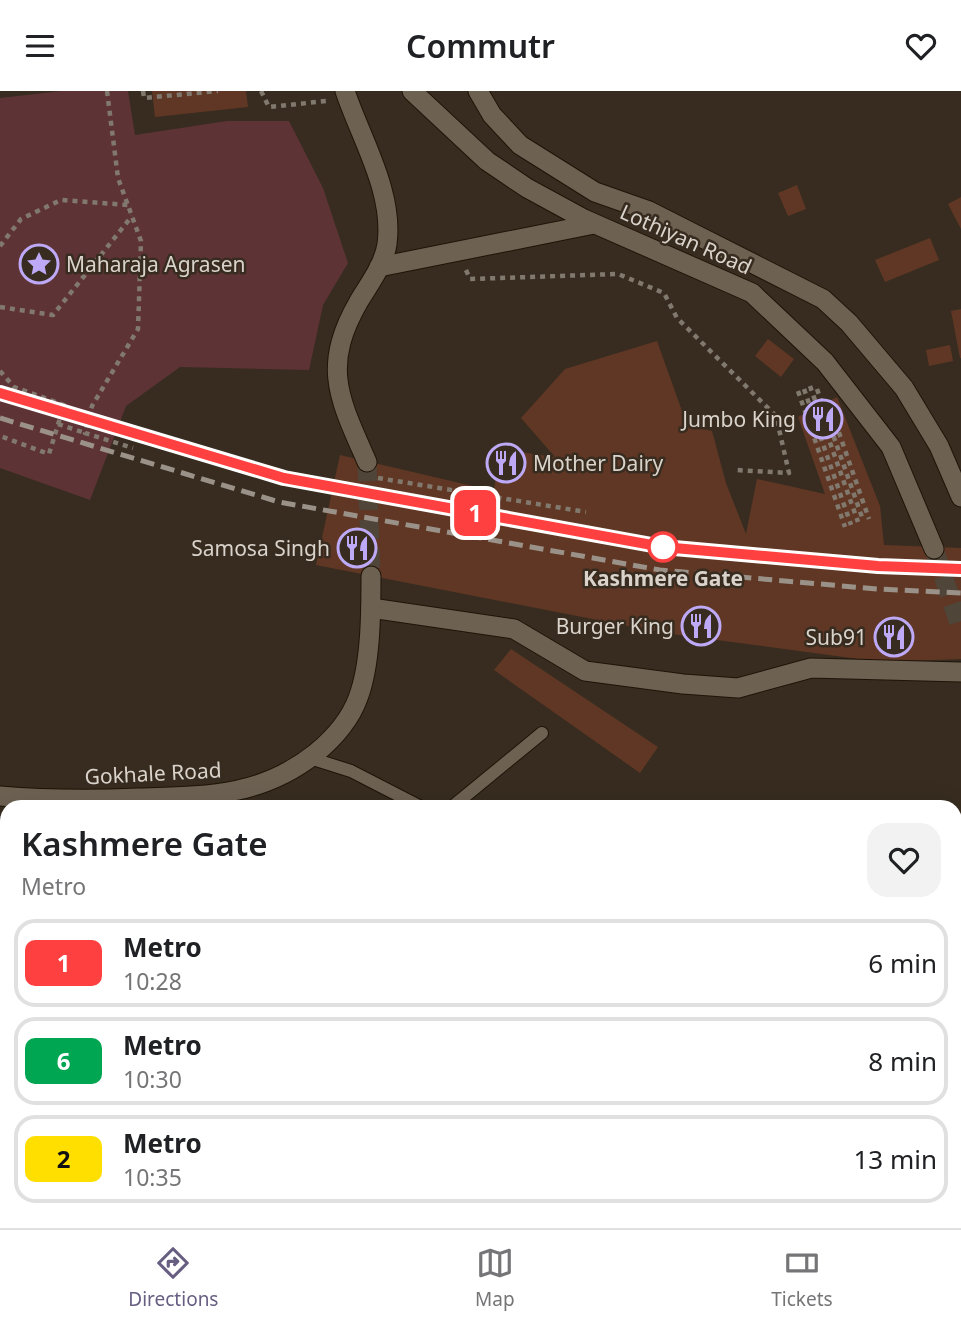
<!DOCTYPE html>
<style>
:root{--surface:#fff;--page:#f2f2f2;--text:#202124;--muted:#757577;--line:#e0e0e0;--accent:#675e82}
body{margin:0;font-family:"Noto Sans",sans-serif;background:var(--page);color:var(--text);height:100vh;display:flex;flex-direction:column;font-size:26px;white-space:nowrap}
*{box-sizing:border-box;margin:0}
p{font-size:23px;color:var(--muted)}
.icon{flex:none;width:38px;height:38px;fill:none;stroke:currentColor;stroke-width:2;stroke-linecap:round;stroke-linejoin:round}
.map{position:relative;flex:1;overflow:hidden}
.details{position:absolute;left:0px;top:709px;width:962px;height:429px;display:flex;flex-direction:column;background:var(--surface);border-radius:21px 21px 0 0;box-shadow:0 7px 28px #0002}
.details>*{flex:none}
.badge{padding:0 14px;border-radius:10px;font-size:24px;line-height:46px}
.map>.badge{position:absolute;translate:-50% -50%;box-shadow:0 0 0 4px #fff}
.round{display:grid;place-items:center;flex:none;width:74px;height:74px;border-radius:21px;background:var(--page)}
.head{display:flex;align-items:center;justify-content:space-between;height:119px;padding:0 21px}
h1{font-size:33px;font-weight:600;line-height:52px}
ul{padding:0;list-style:none}
li{display:flex;align-items:center;gap:21px;height:88px;margin:0 14px 10px;padding:0 7px;border:4px solid var(--line);border-radius:21px}
li div{flex:1}
li b{display:block;font-size:26px}
li em{font-style:normal}
li .badge{min-width:77px;font-weight:700;text-align:center}
header{display:flex;justify-content:space-between;align-items:center;height:91px;padding:0 21px;background:var(--surface);font-size:32px;font-weight:600}
.menu{display:flex;justify-content:space-around;align-items:center;height:98px;border-top:2px solid var(--line);background:var(--surface);font-size:19px;color:var(--muted)}
.menu a{display:grid;justify-items:center;gap:4px}
.menu .active{color:var(--accent)}
.map>svg:first-child{display:block}
</style>
<header><svg class="icon" aria-label="menu" viewBox="0 0 24 24"><path d="M4 6h16M4 12h16M4 18h16"/></svg>Commutr<svg class="icon" aria-label="heart" viewBox="0 0 24 24"><path d="M12 20l-8-8c-3-5 5-10 8-4 3-6 11-1 8 4z"/></svg></header>
<div class="map">
<svg width="961" height="1137" viewBox="0 0 961 1137">
<rect width="100%" height="100%" fill="#372c1f"/>
<path fill="#5e3336" d="M62,0h66l7,44 92,-14h62l34,67 25,75 -25,42 -14,65 -129,-3 -54,39 -36,94 -90,-32v-370z"/>
<g fill="#603725">
<path d="M152,0h94l2,16 -93,10z"/>
<path d="M797,94l9,24 -18,7 -10,-23z"/>
<path d="M961,106v32l-13,-25z"/>
<path d="M930,147l9,22 -54,22 -10,-22z"/>
<path d="M961,218v49h-1l-9,-47z"/>
<path d="M768,248l26,20 -13,18 -26,-21z"/>
<path d="M657,250l30,84 25,6 14,52 20,51 11,-55 68,15 -27,-77 39,-20 43,109 4,39 77,3v111l-80,3 -217,-29 -348,-68 24,-110 154,36 5,-42 56,8 -34,-39 44,-49z"/>
<path d="M950,254l3,16 -24,5 -3,-16z"/>
<path d="M511,558l147,98 -18,26 -146,-103z"/>
<path d="M956,945l5,5v71h-5z"/>
<path d="M961,1037v100h-38l1,-7h32v-92z"/>
<rect x="12" y="1130" width="52" height="7"/>
<path d="M76,1130h69v7h-70z"/>
<rect x="161" y="1130" width="46" height="7"/>
<rect x="333" y="1130" width="94" height="7"/>
</g>
<g fill="none" stroke-linecap="round" stroke-linejoin="round">
<path stroke="#4f4539" stroke-width="19" stroke-dasharray="19 10" stroke-linecap="butt" d="M367,371l4,114"/>
<path stroke="#4f4539" stroke-width="19" stroke-dasharray="19 10" stroke-linecap="butt" d="M934,458l27,80"/>
<defs>
<g id="service">
<path d="M310,667l41,13 70,36"/>
<path d="M452,716l90,-74"/>
</g>
<path id="pedestrian" d="M371,517l143,21 71,42 98,13 55,4 73,-20 150,4"/>
<g id="minor">
<path d="M345,0c16,48 49,101 42,153 -3,21 -18,40 -28,57 -38,66 -20,97 8,161"/>
<path d="M379,176l215,-43"/>
<path d="M0,705c47,4 92,4 139,2 67,-2 122,-1 177,-45 18,-15 34,-33 42,-55 13,-34 13,-86 13,-122"/>
<path d="M325,1130v7"/>
<path d="M918,1137l1,-7"/>
</g>
<g id="tertiary">
<path d="M956,1031h5"/>
<path d="M0,1058h7"/>
</g>
<g id="secondary">
<path d="M412,0l75,70 40,27 57,31 168,74 73,69 66,85 43,102"/>
<path d="M478,0l14,24 28,30 75,47 54,19 174,88 26,24 55,65 35,58 22,51"/>
</g>
</defs>
<use href="#service" stroke="#1e1408" stroke-width="14"/>
<use href="#pedestrian" stroke="#1e1408" stroke-width="21"/>
<use href="#minor" stroke="#1e1408" stroke-width="21"/>
<use href="#tertiary" stroke="#1e1408" stroke-width="21"/>
<use href="#secondary" stroke="#1e1408" stroke-width="21"/>
<g stroke="#82796e" stroke-width="4.5" stroke-dasharray="5 5" stroke-linecap="butt">
<path d="M107,0l11,87 23,63 -3,88 -46,77 -7,27 48,15"/>
<path d="M143,0l1,7 74,-7"/>
<path d="M261,0l8,16 57,-6"/>
<path d="M0,155l21,-27 40,-19 67,5"/>
<path d="M466,179l4,9 148,-5 46,19 13,25 99,98 13,57 -53,-3"/>
<path d="M0,216l53,8 79,-99"/>
<path d="M0,280l14,16 50,18 -15,49 -49,-18"/>
<path d="M810,295l48,136"/>
<path d="M804,298l47,136"/>
<path d="M817,298l46,131"/>
<path d="M798,300l47,136"/>
<path d="M829,313l40,115"/>
<path d="M58,333l27,9"/>
<path d="M378,387l208,34"/>
</g>
<use href="#service" stroke="#6d6152" stroke-width="12"/>
<use href="#pedestrian" stroke="#6d6152" stroke-width="19"/>
<use href="#minor" stroke="#6d6152" stroke-width="19"/>
<use href="#tertiary" stroke="#6d6152" stroke-width="19"/>
<use href="#secondary" stroke="#6d6152" stroke-width="19"/>
<g stroke="#9a9288" stroke-width="5" stroke-dasharray="14 7" stroke-linecap="butt">
<path d="M0,301l284,86 379,69 215,19 83,3"/>
<path d="M0,327l279,84 381,68 217,19 84,4"/>
</g>
</g>
<g fill="none" stroke-linecap="round" stroke-linejoin="round">
<defs>
<path id="line" d="M0,302l284,85 379,69 215,19 83,3"/>
</defs>
<use href="#line" stroke="#fff" stroke-width="16"/>
<use href="#line" stroke="#ff4040" stroke-width="10"/>
</g>
<defs>
<symbol id="sight-ring" viewBox="-11 -11 22 22"><circle r="9.5" fill="#372c1f" stroke="#bda9f5" stroke-width="1.5"/><path d="M0-6L1.8-2.2L6-1.7L2.9 1.2L3.7 5.4L0 3.3L-3.7 5.4L-2.9 1.2L-6-1.7L-1.8-2.2Z" fill="#bda9f5"/></symbol>
<symbol id="restaurant-ring" viewBox="-11 -11 22 22"><circle r="9.5" fill="#372c1f" stroke="#bda9f5" stroke-width="1.5"/><path d="M-5-6h1v4h1v-4h1v4h1v-4h1v5L-1.5 .5V6h-2V.5L-5-1ZM5-6V6H3V1.5H1.5Q1.5-4 5-6Z" fill="#bda9f5"/></symbol>
</defs>
<g fill-rule="evenodd">
<use href="#sight-ring" x="17" y="151" width="44" height="44"/>
<use href="#restaurant-ring" x="801" y="306" width="44" height="44"/>
<use href="#restaurant-ring" x="484" y="350" width="44" height="44"/>
<use href="#restaurant-ring" x="335" y="435" width="44" height="44"/>
<use href="#restaurant-ring" x="679" y="513" width="44" height="44"/>
<use href="#restaurant-ring" x="872" y="524" width="44" height="44"/>
</g>
<circle fill="#fff" stroke="#ff4040" stroke-width="3.5" cx="663" cy="456" r="14"/>
<g text-anchor="middle" dominant-baseline="central" stroke-width="5" stroke-linejoin="round" paint-order="stroke">
<g font-size="21" fill="#dad3cb" stroke="#372c1f">
<text transform="translate(686 148) rotate(24)">Lothiyan Road</text>
<text transform="translate(153 682) rotate(-3)">Gokhale Road</text>
</g>
<g font-size="21" fill="#dad3cb" stroke="#372c1f" text-anchor="end">
<text x="66" y="173" text-anchor="start">Maharaja Agrasen</text>
<text x="796" y="328">Jumbo King</text>
<text x="533" y="372" text-anchor="start">Mother Dairy</text>
<text x="330" y="457">Samosa Singh</text>
<text x="674" y="535">Burger King</text>
<text x="867" y="546">Sub91</text>
</g>
<g font-size="21" font-weight="bold" fill="#dad3cb" stroke="#372c1f">
<text x="663" y="487">Kashmere Gate</text>
</g>
</g>
</svg>
<b class="badge" style="left:475px;top:422px;background:#ff4040;color:#fff">1</b>
<section class="details">
<div class="head"><div><h1>Kashmere Gate</h1><p>Metro</p></div><a class="round"><svg class="icon" aria-label="heart" viewBox="0 0 24 24"><path d="M12 20l-8-8c-3-5 5-10 8-4 3-6 11-1 8 4z"/></svg></a></div>
<ul>
<li><span class="badge" style="background:#ff4040;color:#fff">1</span><div><b>Metro</b><p>10:28</p></div><em>6 min</em></li>
<li><span class="badge" style="background:#00a651;color:#fff">6</span><div><b>Metro</b><p>10:30</p></div><em>8 min</em></li>
<li><span class="badge" style="background:#ffdf00;color:#111">2</span><div><b>Metro</b><p>10:35</p></div><em>13 min</em></li>
</ul>
</section>
</div>
<nav class="menu">
<a class="active"><svg class="icon" aria-label="directions" viewBox="0 0 24 24"><path d="M12 3l9 9-9 9-9-9zM9 14v-3h6M13 9l2 2-2 2"/></svg>Directions</a>
<a><svg class="icon" aria-label="map" viewBox="0 0 24 24"><path d="M3 6l6-2 6 2 6-2v14l-6 2-6-2-6 2zM9 4v14M15 6v14"/></svg>Map</a>
<a><svg class="icon" aria-label="tickets" viewBox="0 0 24 24"><path d="M3 7h18v10H3zM15 7v10"/></svg>Tickets</a>
</nav>
